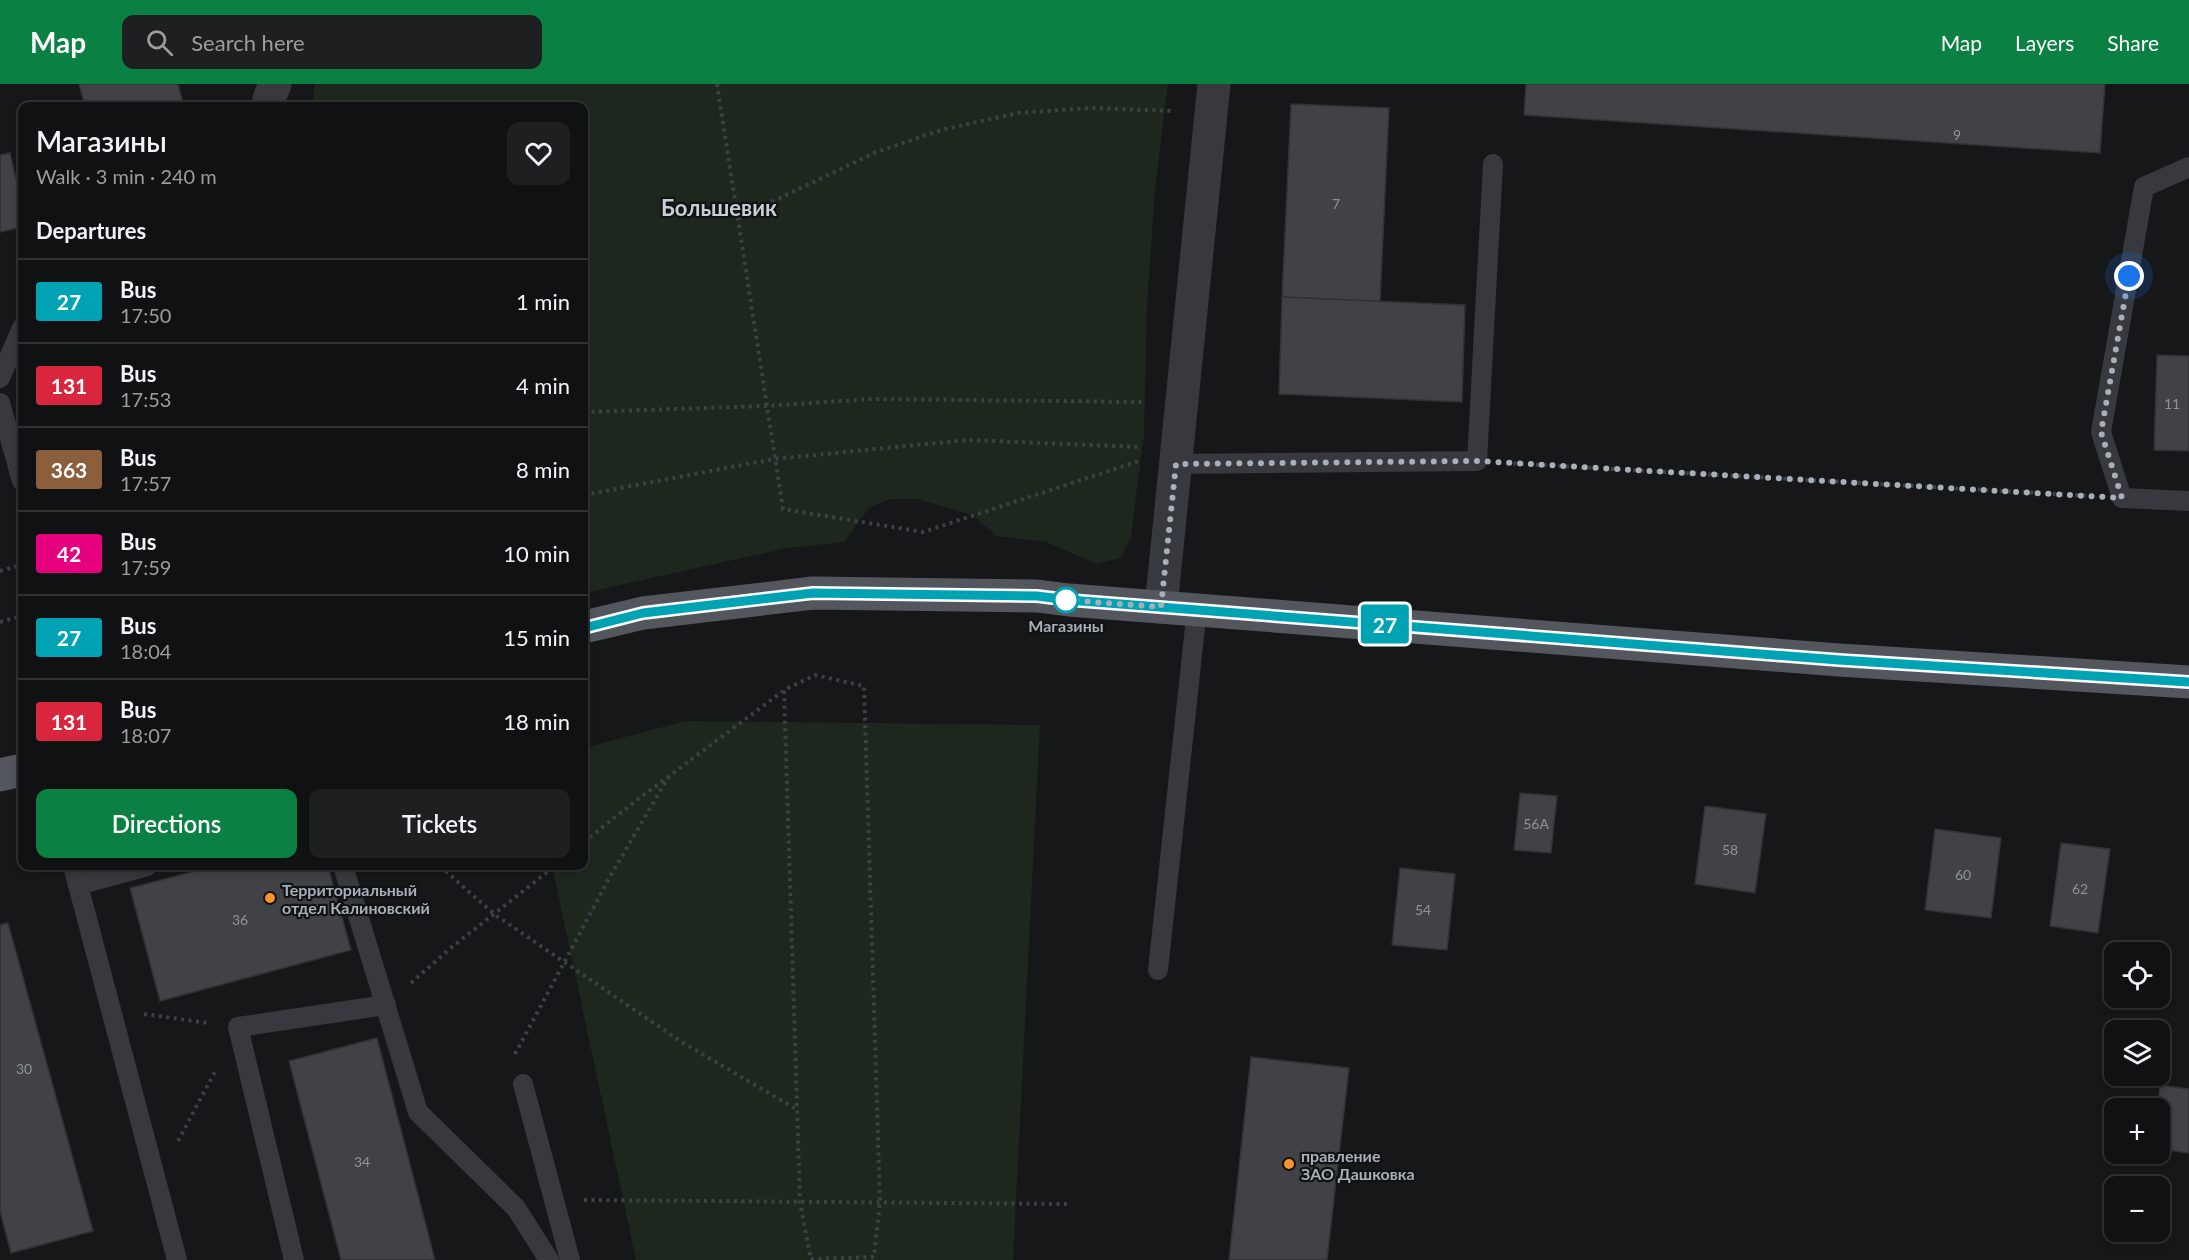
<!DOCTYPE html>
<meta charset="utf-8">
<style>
:root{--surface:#101112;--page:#1e1f20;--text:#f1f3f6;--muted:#9c9d9f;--line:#303132;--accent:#0b8043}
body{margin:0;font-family:Lato,sans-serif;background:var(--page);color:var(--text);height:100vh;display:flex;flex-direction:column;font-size:22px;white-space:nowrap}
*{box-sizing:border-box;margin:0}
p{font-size:20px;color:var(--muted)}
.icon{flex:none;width:33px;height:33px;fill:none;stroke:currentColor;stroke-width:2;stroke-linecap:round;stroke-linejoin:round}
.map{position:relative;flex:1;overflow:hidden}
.drawer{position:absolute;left:18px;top:18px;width:570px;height:768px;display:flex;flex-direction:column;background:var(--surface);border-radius:12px;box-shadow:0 3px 9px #0003,0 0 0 2px var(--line)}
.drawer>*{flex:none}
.badge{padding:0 12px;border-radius:4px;font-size:21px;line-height:39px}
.controls{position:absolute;left:2104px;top:858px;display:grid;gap:12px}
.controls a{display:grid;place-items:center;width:66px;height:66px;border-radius:12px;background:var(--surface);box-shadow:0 3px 9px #0003,0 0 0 2px var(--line);font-size:30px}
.you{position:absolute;width:30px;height:30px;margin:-15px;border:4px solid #fff;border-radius:50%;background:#1a73e8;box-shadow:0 0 0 9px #1a73e833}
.map>.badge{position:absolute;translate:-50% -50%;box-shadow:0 0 0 3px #fff}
h2{padding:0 18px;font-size:22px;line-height:54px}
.round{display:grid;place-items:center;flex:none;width:63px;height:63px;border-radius:12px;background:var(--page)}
.summary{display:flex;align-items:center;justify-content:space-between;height:102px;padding:0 18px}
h1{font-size:28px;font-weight:600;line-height:45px}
.action{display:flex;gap:12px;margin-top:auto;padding:12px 18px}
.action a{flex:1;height:69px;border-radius:12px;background:var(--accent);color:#fff;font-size:24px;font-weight:600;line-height:69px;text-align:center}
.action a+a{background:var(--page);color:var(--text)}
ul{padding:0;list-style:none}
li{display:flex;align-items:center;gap:18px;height:84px;padding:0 18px;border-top:2px solid var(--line)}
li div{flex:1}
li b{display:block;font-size:22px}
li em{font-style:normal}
li .badge{min-width:66px;font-weight:700;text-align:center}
header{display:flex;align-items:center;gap:36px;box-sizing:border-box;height:84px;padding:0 30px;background:var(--accent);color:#fff}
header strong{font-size:28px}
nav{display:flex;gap:33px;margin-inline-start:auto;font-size:21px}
.search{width:420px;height:54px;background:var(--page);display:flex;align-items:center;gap:15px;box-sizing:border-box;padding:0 21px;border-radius:12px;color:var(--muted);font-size:22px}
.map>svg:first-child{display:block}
</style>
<header>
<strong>Map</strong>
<div class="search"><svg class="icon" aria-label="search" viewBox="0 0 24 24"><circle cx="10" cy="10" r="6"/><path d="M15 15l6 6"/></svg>Search here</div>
<nav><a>Map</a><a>Layers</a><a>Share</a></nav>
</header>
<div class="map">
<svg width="2189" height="1176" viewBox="0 0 2189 1176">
<rect width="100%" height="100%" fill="#161718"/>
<g fill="#1e271e">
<path d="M315,0h853l-13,105 -8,116 -3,129 -13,103 -10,21 -25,6 -50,-22 -50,-6 -23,-21 -56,-16h-26l-22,9 -25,34 -56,6 -204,45v-487h-272z"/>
<path d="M685,637l355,4 -27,535h-377l-84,-394h32v-118z"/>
</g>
<g fill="#404245" stroke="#303134" stroke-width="1.5">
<path d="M79,0h99l6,22h-99z"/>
<path d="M1526,0h579l-5,69 -576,-38z"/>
<path d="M1291,20l98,4 -9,194 -98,-5z"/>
<path d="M10,69l12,51v23l-22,5v-77z"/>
<path d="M1282,213l183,8 -3,97 -183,-8z"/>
<path d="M2157,271l32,1v95l-35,-1z"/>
<path d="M1520,709l37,3 -6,57 -37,-3z"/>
<path d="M1705,722l61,8 -11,79 -60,-9z"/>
<path d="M1935,745l66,9 -10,80 -66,-8z"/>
<path d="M2061,759l49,6 -12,84 -48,-7z"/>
<path d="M215,782h113l23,84 -191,51 -30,-113z"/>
<path d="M1400,784l55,6 -8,76 -55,-5z"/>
<path d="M8,839l85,308 -82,22 -11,-42v-286z"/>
<path d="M377,954l58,222h-94l-52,-199z"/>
<path d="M1251,973l98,11 -22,192h-98z"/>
<path d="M2160,1001l29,4v64l-29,-4v-41h-2z"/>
</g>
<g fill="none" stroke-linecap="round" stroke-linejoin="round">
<g stroke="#3d4045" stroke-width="4" stroke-dasharray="3 4.5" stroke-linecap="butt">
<path d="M717,0l66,425 140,23 216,-71"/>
<path d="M738,134l136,-65 67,-23 77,-17 74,-5 83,3"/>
<path d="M584,328l181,-6 108,-7 272,3"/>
<path d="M1506,379l585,33"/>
<path d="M584,411l190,-36 193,-19 173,7"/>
<path d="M0,487l22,-6"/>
<path d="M0,538l22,-6"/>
<path d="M584,758l45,-36 154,-115"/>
<path d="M440,782l54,48 186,127 116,68"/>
<path d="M411,899l41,-36 103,-81"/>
<path d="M144,930l64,9"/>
<path d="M515,970l97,-181 57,-97"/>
<path d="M178,1057l39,-73"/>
<path d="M584,1116l483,4"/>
<path d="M811,1175l63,-2 6,-55 -16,-516 -49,-11 -31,15 16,512 11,58"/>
</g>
<g stroke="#37393e" stroke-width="20">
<path d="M2189,83l-45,20 -43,245 21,66 67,3"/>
<path d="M0,294l22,-50"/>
<path d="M0,319l22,78"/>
<path d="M1176,380l301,-3 16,-297"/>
<path d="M73,782l104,394"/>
<path d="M343,782l75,246 98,96 33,52"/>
<path d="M78,801l69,-19"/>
<path d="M1158,886l39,-361"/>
<path d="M523,1000l47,176"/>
<path d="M294,1176l-56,-233 148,-22"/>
</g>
<g stroke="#37393e" stroke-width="33">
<path d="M270,22l-1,-7 6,-15"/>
<path d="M1161,523l53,-523"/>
</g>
<g stroke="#53575d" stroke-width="33">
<path d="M584,543l59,-14 170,-20 224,3 32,4 770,60 350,22"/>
<path d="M0,691l22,-5"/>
</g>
</g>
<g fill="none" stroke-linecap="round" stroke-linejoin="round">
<defs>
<path id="line" d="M584,544l59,-15 170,-20 224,3 32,4 770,60 350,22"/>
</defs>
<use href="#line" stroke="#fff" stroke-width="14"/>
<use href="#line" stroke="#00a3b4" stroke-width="9"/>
<path stroke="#a7b0b9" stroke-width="6" stroke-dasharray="0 10.8" d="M1066,516l95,7 15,-143 301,-3 645,37 -21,-66 28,-156"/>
</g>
<circle fill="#fff" stroke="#00a3b4" stroke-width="3" cx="1066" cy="516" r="12"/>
<g fill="#fc922b" stroke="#111213" stroke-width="2">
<circle cx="270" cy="814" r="6"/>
<circle cx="1289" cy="1080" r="6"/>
</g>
<g text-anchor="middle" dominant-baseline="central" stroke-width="4.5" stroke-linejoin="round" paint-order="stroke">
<g font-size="14" fill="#8d949c">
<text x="1957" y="50">9</text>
<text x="1336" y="119">7</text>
<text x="2172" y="319">11</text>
<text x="1536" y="739">56А</text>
<text x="1730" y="765">58</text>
<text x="1963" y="790">60</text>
<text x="2080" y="804">62</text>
<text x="1423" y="825">54</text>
<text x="240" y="835">36</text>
<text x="24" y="984">30</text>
<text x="362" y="1077">34</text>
</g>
<g font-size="16" font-weight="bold" fill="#a7b0b9" stroke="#111213">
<text x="1066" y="541">Магазины</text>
</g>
<g font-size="16" font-weight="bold" fill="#a7b0b9" stroke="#111213" text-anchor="start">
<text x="282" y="805">Территориальный<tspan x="282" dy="18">отдел Калиновский</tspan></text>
<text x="1301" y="1071">правление<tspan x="1301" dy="18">ЗАО Дашковка</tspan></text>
</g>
<g font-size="22" font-weight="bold" fill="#c9ced5" stroke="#111213">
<text x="719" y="123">Большевик</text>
</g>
</g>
</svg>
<div class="controls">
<a><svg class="icon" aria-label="locate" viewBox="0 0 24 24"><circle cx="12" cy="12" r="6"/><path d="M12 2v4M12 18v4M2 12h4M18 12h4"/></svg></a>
<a><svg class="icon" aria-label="layers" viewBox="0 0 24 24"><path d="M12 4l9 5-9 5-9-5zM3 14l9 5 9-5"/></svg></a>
<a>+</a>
<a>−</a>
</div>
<div class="you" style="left:2129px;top:192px"></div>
<b class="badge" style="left:1385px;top:540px;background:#00a3b4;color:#fff">27</b>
<section class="drawer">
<div class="summary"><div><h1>Магазины</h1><p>Walk · 3 min · 240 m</p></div><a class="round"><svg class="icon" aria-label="heart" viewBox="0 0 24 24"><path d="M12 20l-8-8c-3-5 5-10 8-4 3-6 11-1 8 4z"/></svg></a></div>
<h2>Departures</h2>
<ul>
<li><span class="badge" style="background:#00a3b4;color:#fff">27</span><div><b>Bus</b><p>17:50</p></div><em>1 min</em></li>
<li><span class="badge" style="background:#d7263d;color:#fff">131</span><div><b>Bus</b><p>17:53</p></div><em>4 min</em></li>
<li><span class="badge" style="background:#8b5e3c;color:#fff">363</span><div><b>Bus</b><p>17:57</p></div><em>8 min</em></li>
<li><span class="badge" style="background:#e6007e;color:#fff">42</span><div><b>Bus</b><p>17:59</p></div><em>10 min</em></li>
<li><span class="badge" style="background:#00a3b4;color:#fff">27</span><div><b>Bus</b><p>18:04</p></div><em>15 min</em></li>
<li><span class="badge" style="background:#d7263d;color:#fff">131</span><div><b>Bus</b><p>18:07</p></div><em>18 min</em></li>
</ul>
<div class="action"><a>Directions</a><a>Tickets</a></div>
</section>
</div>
